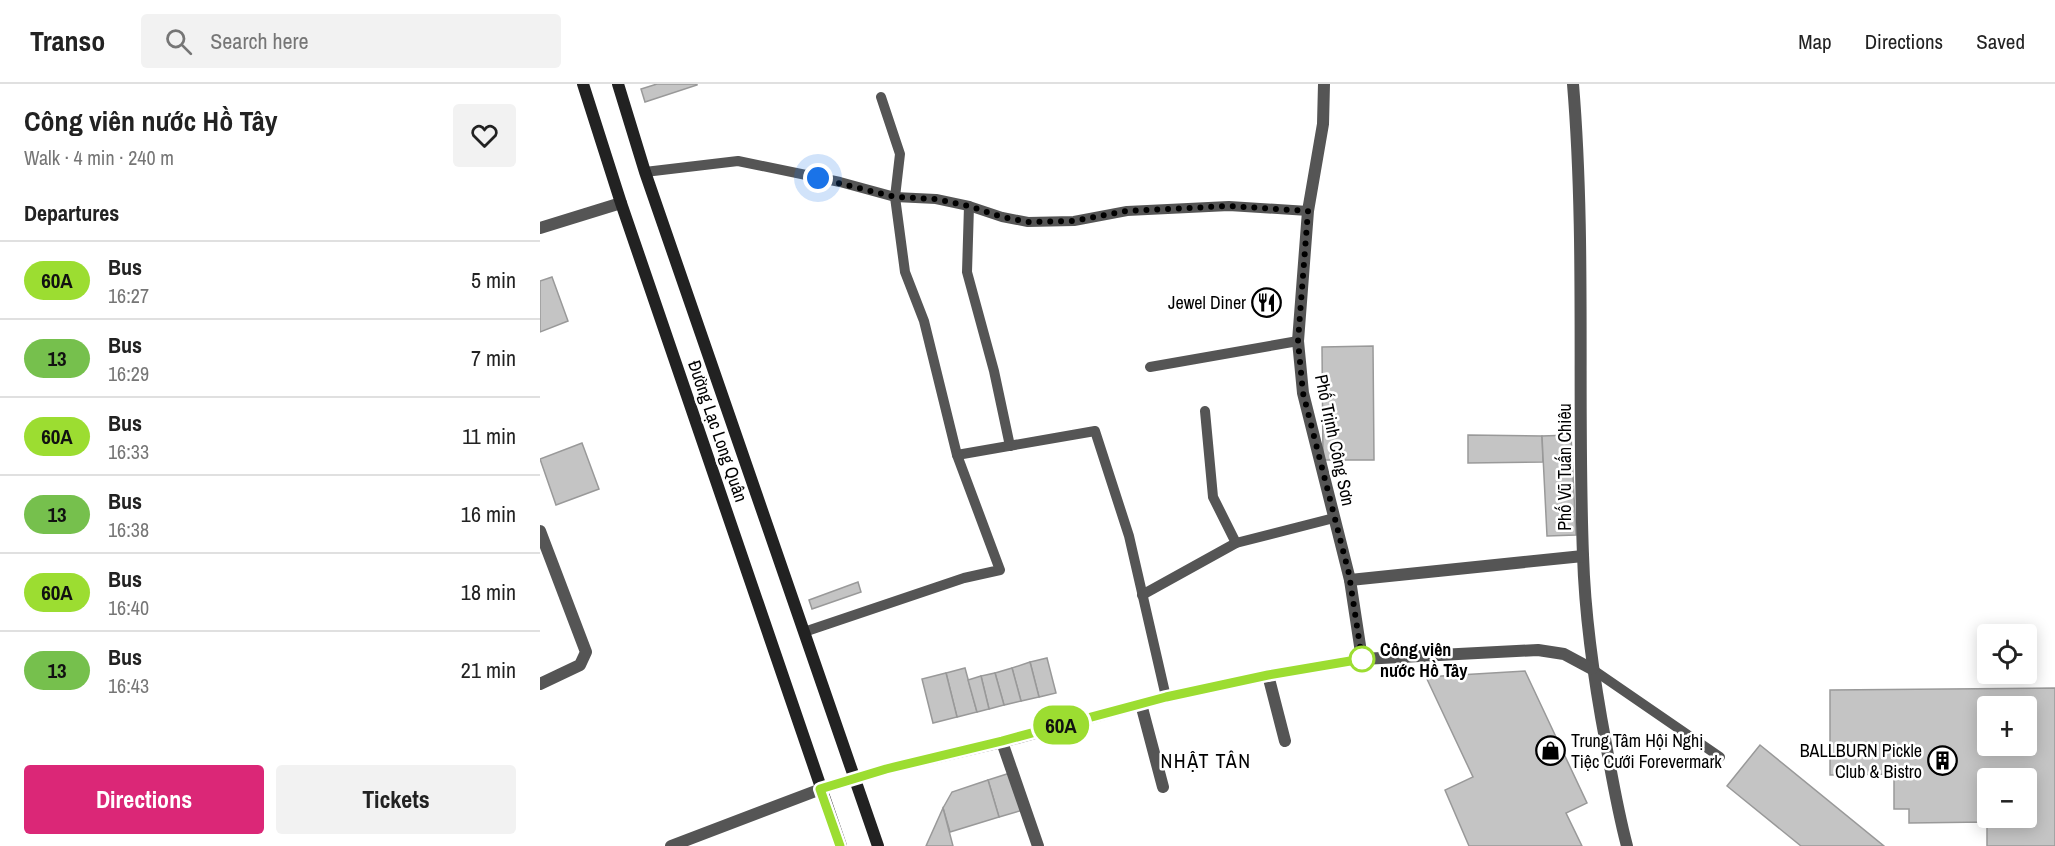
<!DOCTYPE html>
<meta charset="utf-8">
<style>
:root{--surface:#fff;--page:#f2f2f2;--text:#222;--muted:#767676;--line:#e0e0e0;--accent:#db2777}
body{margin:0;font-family:"Archivo Narrow",sans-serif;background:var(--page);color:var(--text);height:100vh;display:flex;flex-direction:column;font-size:22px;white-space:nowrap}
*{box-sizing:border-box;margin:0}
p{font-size:20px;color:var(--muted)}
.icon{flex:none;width:33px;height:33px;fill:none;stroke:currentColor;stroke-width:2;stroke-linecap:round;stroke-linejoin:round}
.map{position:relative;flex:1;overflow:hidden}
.panel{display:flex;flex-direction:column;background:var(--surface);width:540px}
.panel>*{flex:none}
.badge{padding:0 12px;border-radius:20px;font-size:21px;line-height:39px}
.tools{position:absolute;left:1437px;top:540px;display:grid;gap:12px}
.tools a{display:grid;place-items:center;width:60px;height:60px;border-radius:6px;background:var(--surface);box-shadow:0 3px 15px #0003;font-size:30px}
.you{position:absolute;width:30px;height:30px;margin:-15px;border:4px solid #fff;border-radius:50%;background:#1a73e8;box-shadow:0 0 0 9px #1a73e833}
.map>.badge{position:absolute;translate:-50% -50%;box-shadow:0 0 0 3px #fff}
h2{padding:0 24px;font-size:22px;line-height:54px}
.round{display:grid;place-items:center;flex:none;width:63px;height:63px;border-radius:6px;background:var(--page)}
.headline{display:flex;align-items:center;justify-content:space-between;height:102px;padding:0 24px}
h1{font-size:28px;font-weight:800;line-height:45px}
.cta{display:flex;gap:12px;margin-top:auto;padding:12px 24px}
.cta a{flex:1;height:69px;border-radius:6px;background:var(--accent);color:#fff;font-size:24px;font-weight:800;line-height:69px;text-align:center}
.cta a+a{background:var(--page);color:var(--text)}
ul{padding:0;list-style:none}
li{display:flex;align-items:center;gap:18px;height:78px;padding:0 24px;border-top:2px solid var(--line)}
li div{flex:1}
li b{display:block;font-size:22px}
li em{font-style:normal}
li .badge{min-width:66px;font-weight:700;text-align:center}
header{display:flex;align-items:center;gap:36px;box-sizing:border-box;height:84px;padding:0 30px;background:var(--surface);border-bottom:2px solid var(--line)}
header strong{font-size:28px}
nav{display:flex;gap:33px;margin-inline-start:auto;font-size:21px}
.search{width:420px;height:54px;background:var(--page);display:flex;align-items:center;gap:15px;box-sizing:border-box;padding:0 21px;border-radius:6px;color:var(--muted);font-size:22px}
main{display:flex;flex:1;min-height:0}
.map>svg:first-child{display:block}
</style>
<header>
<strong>Transo</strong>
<div class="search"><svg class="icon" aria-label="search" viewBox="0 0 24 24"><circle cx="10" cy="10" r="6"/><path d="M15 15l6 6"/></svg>Search here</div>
<nav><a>Map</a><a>Directions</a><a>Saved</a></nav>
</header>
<main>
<section class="panel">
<div class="headline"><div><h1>Công viên nước Hồ Tây</h1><p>Walk · 4 min · 240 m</p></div><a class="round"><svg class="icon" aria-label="heart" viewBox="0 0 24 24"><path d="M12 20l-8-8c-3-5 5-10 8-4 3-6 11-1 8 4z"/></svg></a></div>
<h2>Departures</h2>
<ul>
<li><span class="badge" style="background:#9cdd31;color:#111">60A</span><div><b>Bus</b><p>16:27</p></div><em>5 min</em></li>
<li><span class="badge" style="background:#76c04d;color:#111">13</span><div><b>Bus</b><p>16:29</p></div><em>7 min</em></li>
<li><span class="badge" style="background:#9cdd31;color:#111">60A</span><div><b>Bus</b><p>16:33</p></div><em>11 min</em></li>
<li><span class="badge" style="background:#76c04d;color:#111">13</span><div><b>Bus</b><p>16:38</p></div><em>16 min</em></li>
<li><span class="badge" style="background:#9cdd31;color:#111">60A</span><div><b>Bus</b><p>16:40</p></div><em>18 min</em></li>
<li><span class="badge" style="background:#76c04d;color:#111">13</span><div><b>Bus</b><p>16:43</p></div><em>21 min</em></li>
</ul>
<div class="cta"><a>Directions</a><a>Tickets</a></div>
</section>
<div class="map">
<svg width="1515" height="762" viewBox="0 0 1515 762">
<rect width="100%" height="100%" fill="#fff"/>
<g fill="#c4c4c4" stroke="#999" stroke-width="1.5" fill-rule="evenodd">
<path d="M117,0h40v1l-52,17 -4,-13z"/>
<path d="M12,193l16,44 -28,11v-51z"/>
<path d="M833,262l1,114h-51l-1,-113z"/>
<path d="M928,351l74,1 1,26 -75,1z"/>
<path d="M1031,351l5,100 -29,1 -5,-100z"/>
<path d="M42,359l17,46 -43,16 -16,-46z"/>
<path d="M318,498l3,10 -49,17 -3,-9z"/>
<path d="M507,574l9,35 -17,4 -9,-35z"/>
<path d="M490,578l9,35 -18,4 -9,-33z"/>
<path d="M425,584l12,44 -20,5 -11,-44z"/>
<path d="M472,584l9,33 -17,4 -9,-32z"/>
<path d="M985,587l62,132 -21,10 16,33h-113l-24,-56 28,-13 -47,-100z"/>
<path d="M406,589l11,44 -24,6 -11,-44z"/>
<path d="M455,589l9,32 -15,4 -8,-33z"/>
<path d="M441,592l8,33 -12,3 -9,-32z"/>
<path d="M1515,604v158h-68v-24l-78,1v-14h-15v-35l-64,1v-85zM1448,622h38v40h-38zM1448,694h38v40h-38z"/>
<path d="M1220,661l124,101h-83l-74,-60z"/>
<path d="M470,689l13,37 -24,7 -11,-37z"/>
<path d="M448,696l11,37 -49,15 -7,-24 9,-16z"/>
<path d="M403,724l10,38h-27z"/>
</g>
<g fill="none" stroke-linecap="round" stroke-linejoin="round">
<g stroke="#555" stroke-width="10">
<path d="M341,13l19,57 -5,43 10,75 19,49 33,134"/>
<path d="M105,88l93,-11 102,21 55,15 41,2 33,7 33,11 26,5 46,-1 53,-10 102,-5 79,5"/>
<path d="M429,122l-2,66 27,99 16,75"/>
<path d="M610,283l148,-26"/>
<path d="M665,327l8,86 23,46"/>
<path d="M602,511l94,-52 98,-25"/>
<path d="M264,548l160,-54 36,-8 -43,-115 138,-24 34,105 37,161"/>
<path d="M1052,585l128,88"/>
</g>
<g stroke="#555" stroke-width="12">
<path d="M784,0l-1,40 -15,87 -10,130 5,52 47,187 12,79"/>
<path d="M1033,0c13,157 4,314 10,471 2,64 11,126 23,189 6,34 12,68 21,102"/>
<path d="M0,144l81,-25"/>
<path d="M0,447l46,121 -6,13 -40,19"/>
<path d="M810,496l233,-24"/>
<path d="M728,591l17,66"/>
<path d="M601,620l22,83"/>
<path d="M462,658l36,104"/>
<path d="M131,762l150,-57 65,-20 116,-27 164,-45 102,-22 94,-16 176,-9 26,4 28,15"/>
</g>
<g stroke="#222" stroke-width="12">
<path d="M43,0l38,119 220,643"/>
<path d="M78,0l27,88 233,674"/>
</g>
</g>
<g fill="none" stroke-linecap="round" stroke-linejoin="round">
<defs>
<path id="line" d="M300,762l-20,-57 66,-20 116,-28 164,-44 102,-22 94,-16"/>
</defs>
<use href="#line" stroke="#fff" stroke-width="14"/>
<use href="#line" stroke="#9cdd31" stroke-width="9"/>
<path stroke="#000" stroke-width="6" stroke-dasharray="0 10.8" d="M278,94l77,19 41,2 33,7 33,11 26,5 46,-1 52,-10 103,-5 79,5 -10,130 5,52 46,181 13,85"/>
</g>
<defs>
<symbol id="restaurant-ring" viewBox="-11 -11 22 22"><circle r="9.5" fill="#fff" stroke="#000" stroke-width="1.5"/><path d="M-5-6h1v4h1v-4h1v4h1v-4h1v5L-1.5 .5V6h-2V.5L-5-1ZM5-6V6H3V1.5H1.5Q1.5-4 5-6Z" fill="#000"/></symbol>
<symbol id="shop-ring" viewBox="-11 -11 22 22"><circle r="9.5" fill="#fff" stroke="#000" stroke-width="1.5"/><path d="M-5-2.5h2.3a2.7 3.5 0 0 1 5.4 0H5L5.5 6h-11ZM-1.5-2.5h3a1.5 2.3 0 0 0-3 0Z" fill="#000"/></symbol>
<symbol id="building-ring" viewBox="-11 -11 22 22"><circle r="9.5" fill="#fff" stroke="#000" stroke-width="1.5"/><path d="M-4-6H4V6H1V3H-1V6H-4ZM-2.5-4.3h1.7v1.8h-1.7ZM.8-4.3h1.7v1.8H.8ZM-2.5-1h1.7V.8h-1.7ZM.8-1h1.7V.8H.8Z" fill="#000"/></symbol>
</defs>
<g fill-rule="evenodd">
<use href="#restaurant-ring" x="710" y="202" width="33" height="33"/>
<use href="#shop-ring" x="994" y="650" width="33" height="33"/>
<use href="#building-ring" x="1386" y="660" width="33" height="33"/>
</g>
<circle fill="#fff" stroke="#9cdd31" stroke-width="3" cx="822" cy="575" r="12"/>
<g text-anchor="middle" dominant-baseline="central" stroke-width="5" stroke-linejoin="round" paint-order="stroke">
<g font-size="18" fill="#000" stroke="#fff" text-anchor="end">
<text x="706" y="218">Jewel Diner</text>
<text x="1031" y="656" text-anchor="start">Trung Tâm Hội Nghị<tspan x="1031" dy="21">Tiệc Cưới Forevermark</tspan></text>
<text x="1382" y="666">BALLBURN Pickle<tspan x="1382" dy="21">Club &amp; Bistro</tspan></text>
</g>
<g font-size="18" fill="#000" stroke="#fff">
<text transform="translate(178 347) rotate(71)">Đường Lạc Long Quân</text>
<text transform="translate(795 356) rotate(78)">Phố Trịnh Công Sơn</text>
<text transform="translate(1024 383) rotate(-90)">Phố Vũ Tuấn Chiêu</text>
</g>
<g font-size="18" font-weight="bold" fill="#000" stroke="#fff" text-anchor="start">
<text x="840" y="565">Công viên<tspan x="840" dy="21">nước Hồ Tây</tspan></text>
</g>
<g font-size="20" letter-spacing="1.5" fill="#000" stroke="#fff">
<text x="666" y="676">NHẬT TÂN</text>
</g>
</g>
</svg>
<div class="tools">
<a><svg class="icon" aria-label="locate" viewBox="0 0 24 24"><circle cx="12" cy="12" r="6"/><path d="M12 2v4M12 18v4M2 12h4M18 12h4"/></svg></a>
<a>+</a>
<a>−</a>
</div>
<div class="you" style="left:278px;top:94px"></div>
<b class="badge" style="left:521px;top:641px;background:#9cdd31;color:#111">60A</b>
</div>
</main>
